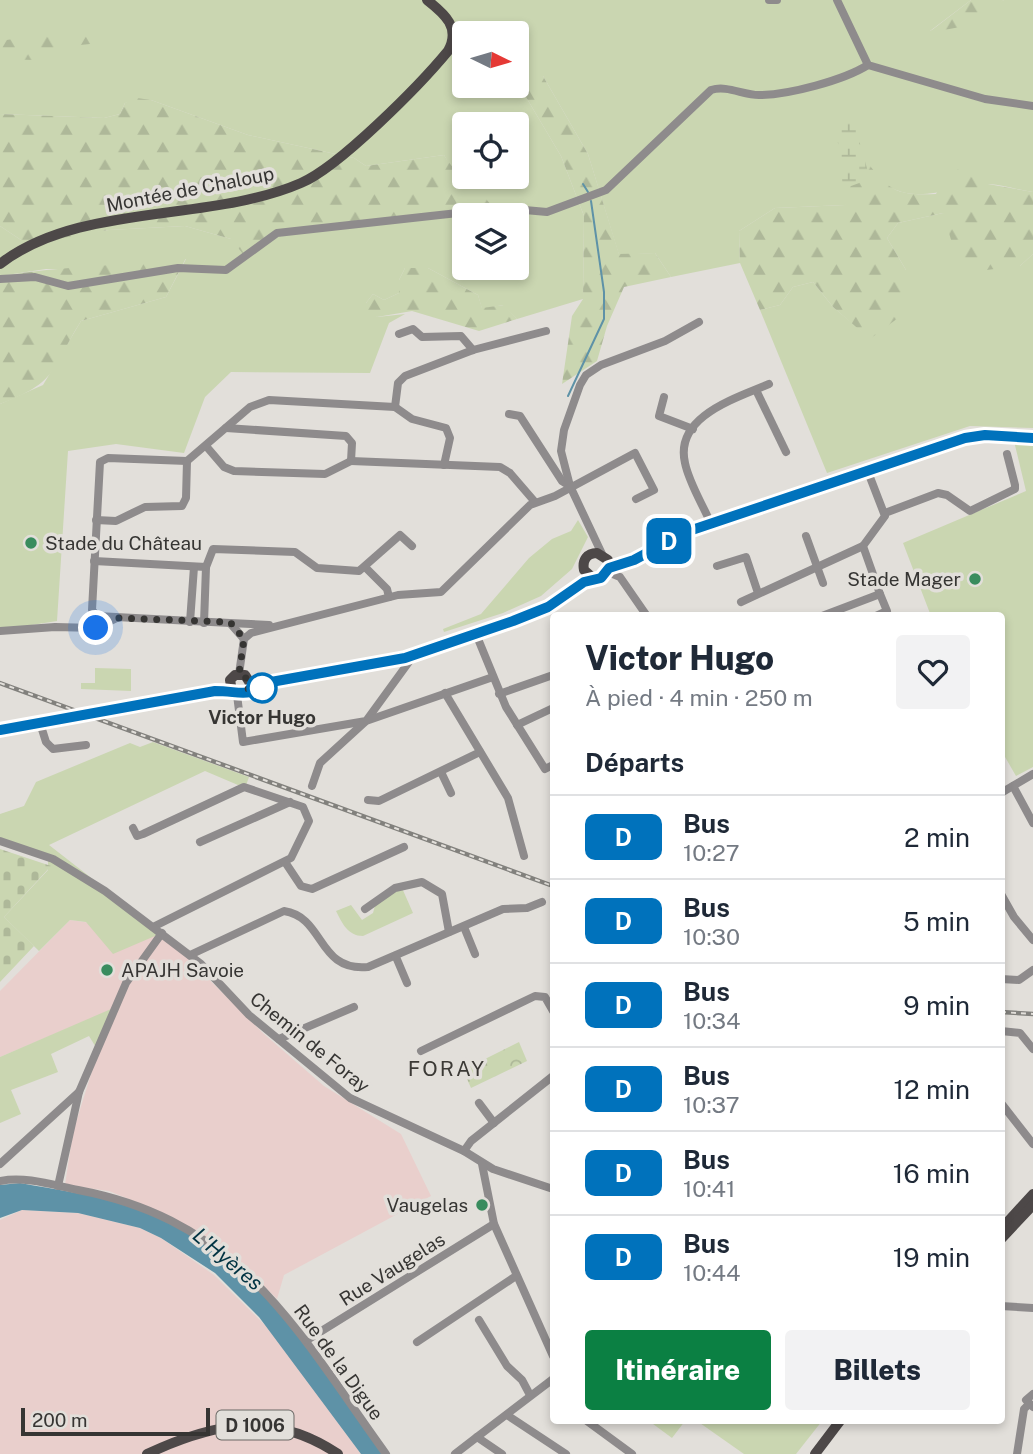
<!DOCTYPE html>
<html lang="fr">
<meta charset="utf-8">
<style>
:root{--surface:#fff;--page:#f2f2f3;--text:#1f2937;--muted:#747a83;--line:#e0e1e3;--accent:#0b8043}
body{margin:0;font-family:"Public Sans",sans-serif;background:var(--page);color:var(--text);height:100vh;display:flex;flex-direction:column;font-size:26px;white-space:nowrap}
*{box-sizing:border-box;margin:0}
p{font-size:23px;color:var(--muted)}
.icon{flex:none;width:38px;height:38px;fill:none;stroke:currentColor;stroke-width:2;stroke-linecap:round;stroke-linejoin:round}
.map{position:relative;flex:1;overflow:hidden}
.panel{position:absolute;left:550px;top:612px;width:455px;height:812px;display:flex;flex-direction:column;background:var(--surface);border-radius:7px;box-shadow:0 4px 10px #0003}
.panel>*{flex:none}
.badge{padding:0 14px;border-radius:10px;font-size:24px;line-height:46px}
.needle{width:46px;rotate:95deg}
.fabs{position:absolute;left:452px;top:21px;display:grid;gap:14px}
.fabs a{display:grid;place-items:center;width:77px;height:77px;border-radius:7px;background:var(--surface);box-shadow:0 4px 10px #0003;font-size:35px}
.scale{position:absolute;left:21px;bottom:18px;width:189px;box-sizing:border-box;padding-left:7px;border:4px solid #363533;border-top:0;font-size:19px;line-height:24px;white-space:nowrap;color:#363533;-webkit-text-stroke:5px #e2dfda;paint-order:stroke}
.you{position:absolute;width:35px;height:35px;margin:-18px;border:5px solid #fff;border-radius:50%;background:#1a73e8;box-shadow:0 0 0 10px #1a73e833}
.map>.badge{position:absolute;translate:-50% -50%;box-shadow:0 0 0 4px #fff}
h2{padding:0 35px;font-size:26px;line-height:63px}
.round{display:grid;place-items:center;flex:none;width:74px;height:74px;border-radius:7px;background:var(--page)}
.head{display:flex;align-items:center;justify-content:space-between;height:119px;padding:0 35px}
h1{font-size:33px;font-weight:800;line-height:52px}
.action{display:flex;gap:14px;margin-top:auto;padding:14px 35px}
.action a{flex:1;height:80px;border-radius:7px;background:var(--accent);color:#fff;font-size:28px;font-weight:800;line-height:80px;text-align:center}
.action a+a{background:var(--page);color:var(--text)}
ul{padding:0;list-style:none}
li{display:flex;align-items:center;gap:21px;height:84px;padding:0 35px;border-top:2px solid var(--line)}
li div{flex:1}
li b{display:block;font-size:26px}
li em{font-style:normal}
li .badge{min-width:77px;font-weight:700;text-align:center}
.map>svg:first-child{display:block}
</style>
<div class="map">
<svg width="1033" height="1454" viewBox="0 0 1033 1454">
<defs>
<pattern id="forest-firs" width="22" height="20" patternUnits="userSpaceOnUse" patternTransform="scale(1.75)"><rect width="22" height="20" fill="#cad6b1"/><path d="M5 1l3.5 6h-7zM16 11l3.5 6h-7z" fill="#aeb899"/></pattern>
<pattern id="wetland-marsh" width="20" height="14" patternUnits="userSpaceOnUse" patternTransform="scale(1.75)"><rect width="20" height="14" fill="#cad6b1"/><path d="M1 5h8M5 5V1M11 12h8M15 12V8" fill="none" stroke="#aeb899"/></pattern>
<pattern id="cemetery-stones" width="16" height="16" patternUnits="userSpaceOnUse" patternTransform="scale(1.75)"><rect width="16" height="16" fill="#cad6b1"/><path d="M2 7V4a2 2 0 0 1 4 0v3zM10 15v-3a2 2 0 0 1 4 0v3z" fill="#aeb899"/></pattern>
<pattern id="park-crowns" width="20" height="18" patternUnits="userSpaceOnUse" patternTransform="scale(1.75)"><rect width="20" height="18" fill="#cad6b1"/><path d="M2 6a3 3 0 1 1 6 0M12 15a3 3 0 1 1 6 0" fill="none" stroke="#aeb899"/></pattern>
</defs>
<rect width="100%" height="100%" fill="#e2dfda"/>
<g fill="#e9cfcc">
<path d="M70,920l92,13 102,101 60,52 77,48 30,62 -147,79 -7,24 -38,-38 -69,-45 -61,-25 -44,-6 8,-53 38,-122 -111,47v-66z"/>
<path d="M22,1210l56,3 62,15 21,10 53,37 56,55 91,124h-361v-234z"/>
</g>
<g fill="#cad6b1" fill-rule="evenodd">
<path d="M0,0h971l-41,31 74,-31h29v192c-14,-2 -30,-7 -44,-8 -38,-1 -64,22 -102,2l-42,19 -70,3 -36,23 1,32 -69,14 -16,-24 -36,2 -31,-101 -45,-78 -23,11 41,69 23,60 -1,83 -66,20 -14,-14 -21,4 -4,-14 -50,-27h-23l-6,12v13l-15,7 -11,-6 -7,9 11,14 28,-3 -16,9 -19,50 -139,-1 -26,25 -21,56 -68,-9 -48,7 -11,170 -57,9v-226l43,-19 38,-64 85,-24 20,-38 -99,10h-41l-46,7v-50l21,14 88,-10 76,-4 46,13 240,-57 -17,-9 -10,-18 -78,11 -12,-8 -106,-23 -97,-35 -26,3 -5,11 -16,4 -104,-4zM464,33h52v53h-52zM464,124h52v53h-52zM464,215h52v53h-52z"/>
<path d="M943,213l77,53 13,-12v174l-63,-2 -143,47 -67,-163 20,-5 13,-18 20,-5 20,25 37,31 36,-27v-41l-19,-32 11,-15z"/>
<path d="M1014,441l19,3v323l-17,9 -15,-26v-134h-70l-28,-73 123,-52z"/>
<path d="M578,520l10,17 -16,32 -31,27 -38,17 -59,19 -1,-3 38,-15 48,-56 23,-19 19,-8z"/>
<path d="M95,668l36,1v22l-50,-2v-6h14z"/>
<path d="M153,742l96,35 -4,11 -40,-17 -156,74 113,88 -49,21 -27,-32 -16,-2 -31,31 -35,-34 44,-47v-16l-48,-16v-24l24,-8 12,-24 94,-39 10,4z"/>
<path d="M402,888l11,25 -50,23c-15,0 -21,-13 -27,-25l15,-6 11,15 11,-7 3,-11z"/>
<path d="M111,1009l-14,40 -8,-13 -38,18 7,18 -47,18 10,24 -21,9v-66z"/>
<path d="M649,1421h36l-13,17z"/>
<path d="M697,1421h125l-26,33h-52z"/>
</g>
<g fill="url(#forest-firs)">
<path d="M971,0h33l-44,27 -32,6z"/>
<path d="M93,32l5,4 2,7 -20,2 -46,15 -34,-1v-18l46,-7z"/>
<path d="M543,76l45,78 31,100 36,-1 16,24 -47,10 -17,39 -10,35 -35,23 10,-68 11,-17 1,-83 -23,-60 -41,-69 7,-10z"/>
<path d="M137,98l14,2 97,35 106,23 12,8 78,-11c12,21 32,30 47,50l-213,25 -35,24 -12,-15 -46,-13 -76,4 -47,8 -21,7 -20,-5 -21,-14v-112l104,4 16,-4 5,-11z"/>
<path d="M860,154c29,34 30,42 76,40l9,-18 28,-14 15,22 45,8v62l-13,12 -59,7 -18,-60 -45,10 -11,15 19,32v42l-36,27 -37,-32 -20,-25 -20,5 -13,18 -20,5 -20,-47 -1,-32 36,-23 70,-3z"/>
<path d="M186,258l-20,39 -85,24c-30,48 -22,61 -81,83v-128c62,-10 124,-10 186,-18z"/>
<path d="M405,268h23l50,27 4,13 22,-3 13,14 -38,12 -67,-20 -35,6 -10,-5 -1,-9 7,-9 11,6 15,-7v-13z"/>
</g>
<path fill="url(#wetland-marsh)" d="M850,119h9l-2,14 13,46 -27,10 -4,-44 -8,-16 6,-6z"/>
<path fill="url(#cemetery-stones)" d="M0,849l51,17 -47,51 30,29 -34,36z"/>
<path fill="url(#park-crowns)" d="M519,1042l8,19 -56,27 -8,-18z"/>
<path fill="#5e92a7" d="M20,1183c36,7 74,11 109,23 123,42 184,148 253,248h-21l-102,-137 -44,-44 -54,-35 -21,-10 -62,-15 -56,-3 -22,8v-33z"/>
<g fill="none" stroke-linecap="round" stroke-linejoin="round">
<g stroke="#5e92a7" stroke-width="2">
<path d="M583,184l5,8"/>
<path d="M568,396l36,-77v-27l-13,-91"/>
</g>
<g stroke="#8e8b8c" stroke-width="8">
<path d="M769,0h8"/>
<path d="M837,0l31,65 117,34 48,7"/>
<path d="M0,279l35,-2 33,9 110,-18 48,2 51,-37 226,-25 44,4 59,-22 105,-100c16,-5 32,5 48,5 30,0 85,-15 109,-30"/>
<path d="M399,334l14,-5 9,8 39,-1 12,14"/>
<path d="M756,390l30,62"/>
<path d="M664,397l-5,19 34,13"/>
<path d="M395,407l3,-24 7,-7 68,-26 73,-19"/>
<path d="M509,414l11,2 42,65 8,5"/>
<path d="M226,428l120,8 6,7 -1,18"/>
<path d="M206,446l18,21 10,4 91,3 26,-13"/>
<path d="M187,461l-79,-3 -8,4 -8,148 5,6 133,7 14,16"/>
<path d="M187,461l63,-54 19,-7 126,7 17,12 34,9 4,10 -6,27"/>
<path d="M351,461l149,6 10,6 25,29"/>
<path d="M885,513l53,-20 9,2 23,16 45,-22v-4l-8,-31"/>
<path d="M96,520l20,1 29,-14 37,-1 4,-8 1,-37"/>
<path d="M711,524c-8,-19 -22,-41 -26,-61 -11,-47 52,-65 84,-79"/>
<path d="M806,536l17,47"/>
<path d="M602,554l-32,-68 -9,-35 3,-21 16,-45 6,-10 15,-10 64,-24 34,-19"/>
<path d="M94,561l112,6"/>
<path d="M717,566l29,-9 12,36"/>
<path d="M365,567l22,22 2,8"/>
<path d="M608,572l12,5 27,39"/>
<path d="M741,602l122,-56"/>
<path d="M822,616l58,-22 -17,-48 22,-30 -17,-44"/>
<path d="M876,616l11,-5 -7,-17"/>
<path d="M190,622l4,-55"/>
<path d="M204,623l2,-56 7,-18 82,3 22,16 42,3 41,-36 12,11"/>
<path d="M230,623l39,2"/>
<path d="M0,631l55,-4 41,1 21,-10"/>
<path d="M476,634l30,73 39,62 8,-4"/>
<path d="M239,674l5,-35 7,-6 147,-38 43,-3 89,-87 25,-9 80,-43 19,37 -18,9"/>
<path d="M445,693l63,105 16,58"/>
<path d="M499,694l54,-19"/>
<path d="M237,695l6,47 123,-21 48,-66"/>
<path d="M40,723l6,19 7,7 33,-4"/>
<path d="M517,725l36,-17"/>
<path d="M441,772l10,21"/>
<path d="M312,786l8,-23 46,-42 127,-44"/>
<path d="M1013,786l20,37"/>
<path d="M1001,793l32,-19"/>
<path d="M368,800l11,1 101,-49"/>
<path d="M133,828l4,8 6,-2 101,-47 59,20 6,14 -18,37 -138,69"/>
<path d="M0,841l53,18 52,32 96,73 48,51 101,83 114,53 29,18 60,20"/>
<path d="M200,842l90,-40"/>
<path d="M285,862l16,24 11,3 92,-42"/>
<path d="M1001,894l13,23 19,23"/>
<path d="M365,909l30,-21 27,-6 20,12 7,38"/>
<path d="M464,927l11,27"/>
<path d="M190,955l94,-44c41,6 33,61 84,56l135,-58 24,-1 15,-6"/>
<path d="M396,957l11,26"/>
<path d="M1001,979l18,1 14,-10"/>
<path d="M1001,1031l19,2 13,16"/>
<path d="M279,1039l75,-32"/>
<path d="M421,1051l114,-55 10,1 8,14"/>
<path d="M479,1103l15,20"/>
<path d="M1001,1103l32,41"/>
<path d="M464,1151l7,-10 82,-65"/>
<path d="M0,1164l79,-72"/>
<path d="M482,1164l12,60 59,132"/>
<path d="M0,1181c26,-5 53,4 78,9 164,31 219,141 308,264"/>
<path d="M58,1186l21,-94 47,-109 36,-50"/>
<path d="M1001,1306l32,2"/>
<path d="M479,1320l28,46 15,14 8,15"/>
<path d="M307,1340l187,-116"/>
<path d="M417,1342l99,-66"/>
<path d="M1033,1394l-7,6 7,7"/>
<path d="M507,1415l59,39"/>
<path d="M587,1421l45,33"/>
<path d="M477,1437l76,-58"/>
<path d="M455,1454l22,-17 25,17"/>
<path d="M1017,1454l7,-45 4,-4"/>
</g>
<g stroke="#4d4848" stroke-width="10">
<path d="M0,264c80,-62 209,-41 301,-81 38,-16 119,-98 147,-132 13,-23 -3,-37 -21,-51"/>
<path d="M609,568l25,-8 52,-28 279,-94 17,-3 51,3"/>
<path d="M249,691l1,-8 -5,-8h-10l-5,5 2,11 11,4 28,-13 134,-24 29,-9 79,-28 35,-15 36,-24 21,-7 4,-7 -1,-8 -11,-7c-10,0 -15,7 -13,17l9,8"/>
<path d="M0,730l215,-39h17"/>
<path d="M1001,1229l32,-35"/>
<path d="M1001,1239l32,-34"/>
<path d="M147,1454c66,-31 126,-44 191,0"/>
<path d="M815,1454l25,-33"/>
</g>
<defs>
<g id="rail">
<path d="M0,683l553,203"/>
<path d="M1001,1012l32,2"/>
</g>
</defs>
<use href="#rail" stroke="#82817d" stroke-width="4.5"/>
<use href="#rail" stroke="#e2dfda" stroke-width="2" stroke-dasharray="5" stroke-linecap="butt"/>
</g>
<g fill="none" stroke-linecap="round" stroke-linejoin="round">
<defs>
<path id="line" d="M0,730l215,-39c26,0 32,8 56,-9l134,-24 108,-37 35,-14 36,-25 17,-4 8,-10 25,-8 52,-28 279,-94 20,-3 48,3"/>
</defs>
<use href="#line" stroke="#fff" stroke-width="16"/>
<use href="#line" stroke="#0072bc" stroke-width="10"/>
<path stroke="#363533" stroke-width="7" stroke-dasharray="0 12.6" d="M96,628l21,-10 113,4 14,17 -5,35 10,6 -1,11 14,-3"/>
</g>
<g fill="#398c5e" stroke="#e2dfda" stroke-width="2.5">
<circle cx="31" cy="543" r="7"/>
<circle cx="975" cy="579" r="7"/>
<circle cx="107" cy="970" r="7"/>
<circle cx="482" cy="1205" r="7"/>
</g>
<circle fill="#fff" stroke="#0072bc" stroke-width="3.5" cx="262" cy="688" r="14"/>
<g text-anchor="middle" dominant-baseline="central" stroke-width="7" stroke-linejoin="round" paint-order="stroke">
<rect fill="#e2dfda" stroke="#6a6865" stroke-width="2" x="216.5" y="1410.5" width="77" height="29" rx="5"/>
<g font-size="18" font-weight="bold" fill="#363533">
<text x="255" y="1425">D 1006</text>
</g>
<g font-size="19" fill="#363533" stroke="#e2dfda">
<text transform="translate(190 189) rotate(-11)">Montée de Chaloup</text>
<text transform="translate(310 1042) rotate(39)">Chemin de Foray</text>
<text transform="translate(392 1269) rotate(-32)">Rue Vaugelas</text>
<text transform="translate(339 1362) rotate(54)">Rue de la Digue</text>
</g>
<g font-size="19" fill="#363533" stroke="#e2dfda" text-anchor="start">
<text x="45" y="543">Stade du Château</text>
<text x="961" y="579" text-anchor="end">Stade Mager</text>
<text x="121" y="970">APAJH Savoie</text>
<text x="468" y="1205" text-anchor="end">Vaugelas</text>
</g>
<g font-size="19" font-weight="bold" fill="#363533" stroke="#e2dfda">
<text x="262" y="717">Victor Hugo</text>
</g>
<g font-size="21" letter-spacing="2" fill="#3c3a36" stroke="#e2dfda">
<text x="447" y="1068">FORAY</text>
</g>
<g font-size="21" font-style="italic" fill="#013342" stroke="#e2dfda">
<text transform="translate(228 1259) rotate(40)">L'Hyères</text>
</g>
</g>
</svg>
<div class="fabs">
<a><svg class="needle" viewBox="-14 -14 28 28"><path d="M0-13l5 13h-10z" fill="#e53935"/><path d="M0 13l5-13h-10z" fill="#747a83"/></svg></a>
<a><svg class="icon" aria-label="locate" viewBox="0 0 24 24"><circle cx="12" cy="12" r="6"/><path d="M12 2v4M12 18v4M2 12h4M18 12h4"/></svg></a>
<a><svg class="icon" aria-label="layers" viewBox="0 0 24 24"><path d="M12 4l9 5-9 5-9-5zM3 14l9 5 9-5"/></svg></a>
</div>
<div class="scale">200 m</div>
<div class="you" style="left:96px;top:628px"></div>
<b class="badge" style="left:669px;top:541px;background:#0072bc;color:#fff">D</b>
<section class="panel">
<div class="head"><div><h1>Victor Hugo</h1><p>À pied · 4 min · 250 m</p></div><a class="round"><svg class="icon" aria-label="heart" viewBox="0 0 24 24"><path d="M12 20l-8-8c-3-5 5-10 8-4 3-6 11-1 8 4z"/></svg></a></div>
<h2>Départs</h2>
<ul>
<li><span class="badge" style="background:#0072bc;color:#fff">D</span><div><b>Bus</b><p>10:27</p></div><em>2 min</em></li>
<li><span class="badge" style="background:#0072bc;color:#fff">D</span><div><b>Bus</b><p>10:30</p></div><em>5 min</em></li>
<li><span class="badge" style="background:#0072bc;color:#fff">D</span><div><b>Bus</b><p>10:34</p></div><em>9 min</em></li>
<li><span class="badge" style="background:#0072bc;color:#fff">D</span><div><b>Bus</b><p>10:37</p></div><em>12 min</em></li>
<li><span class="badge" style="background:#0072bc;color:#fff">D</span><div><b>Bus</b><p>10:41</p></div><em>16 min</em></li>
<li><span class="badge" style="background:#0072bc;color:#fff">D</span><div><b>Bus</b><p>10:44</p></div><em>19 min</em></li>
</ul>
<div class="action"><a>Itinéraire</a><a>Billets</a></div>
</section>
</div>
